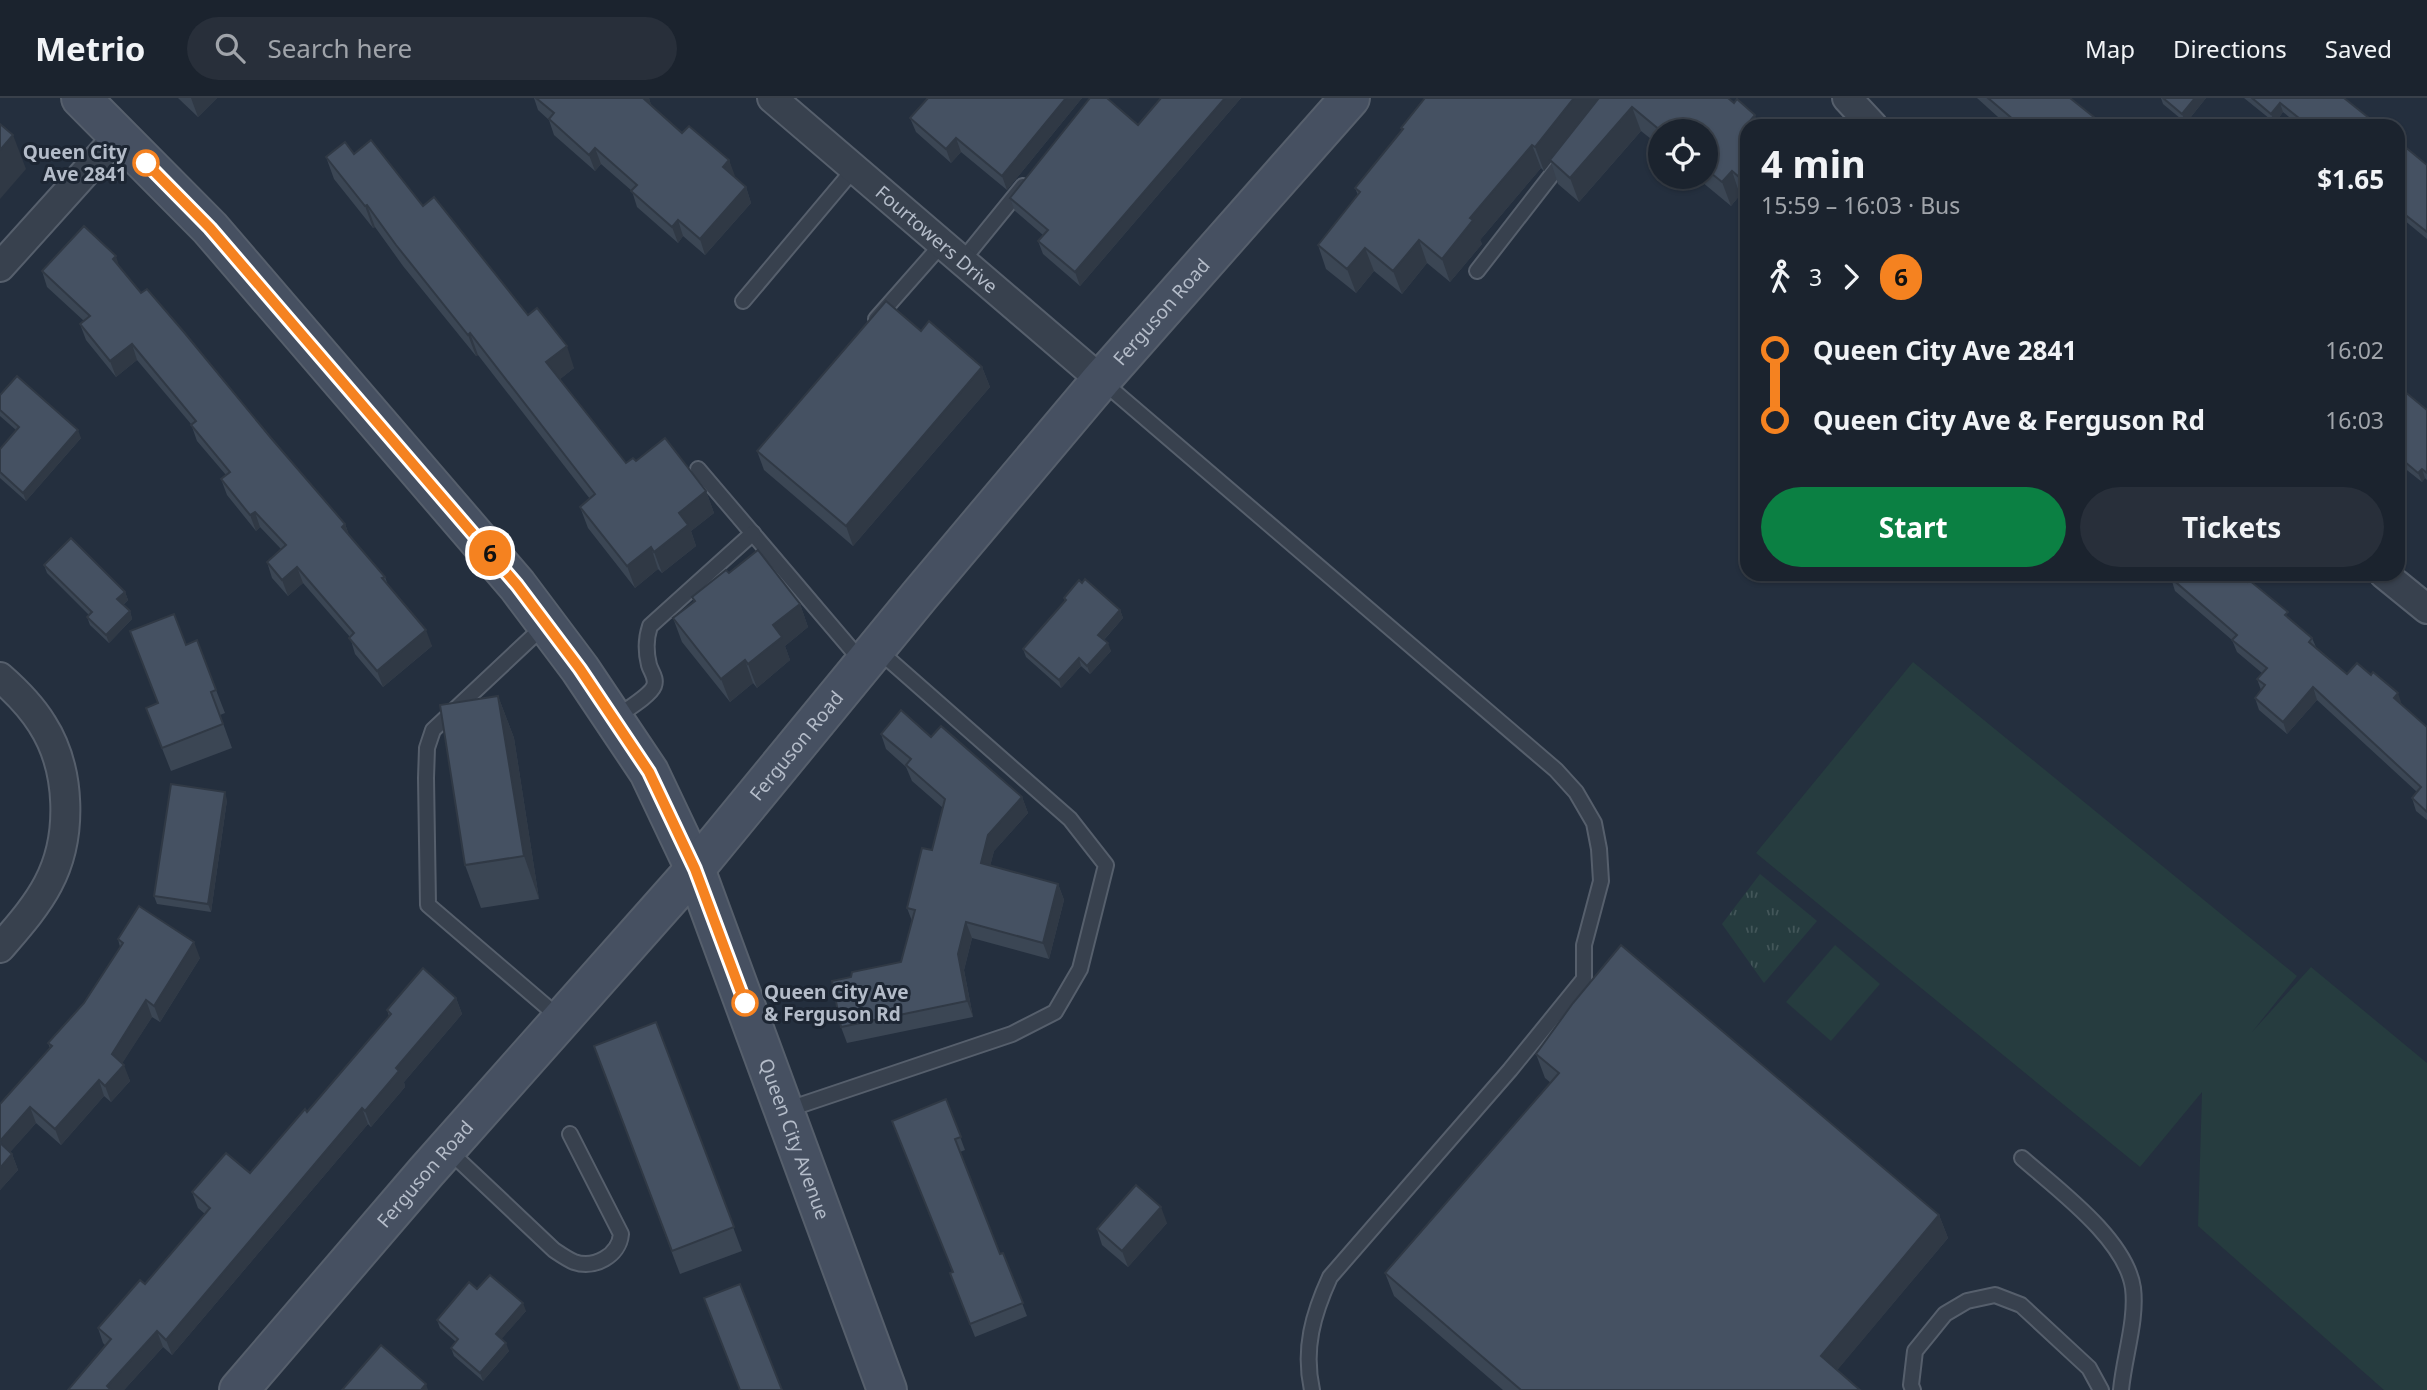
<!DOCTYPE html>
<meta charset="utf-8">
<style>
:root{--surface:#1b232e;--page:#282f3a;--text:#f1f3f6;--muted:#a0a4aa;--line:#39404a;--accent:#0b8043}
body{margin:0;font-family:"Noto Sans",sans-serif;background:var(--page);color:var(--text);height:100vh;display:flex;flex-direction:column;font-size:26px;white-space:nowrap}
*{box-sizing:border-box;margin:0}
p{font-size:23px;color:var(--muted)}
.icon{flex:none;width:38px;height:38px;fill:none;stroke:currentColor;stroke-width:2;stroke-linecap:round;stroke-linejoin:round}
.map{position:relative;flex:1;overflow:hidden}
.sheet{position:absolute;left:1740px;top:21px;width:665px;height:462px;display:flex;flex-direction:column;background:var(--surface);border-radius:21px;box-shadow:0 2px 5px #0004,0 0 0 2px var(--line)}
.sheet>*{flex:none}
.badge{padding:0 14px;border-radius:23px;font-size:24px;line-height:46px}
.controls{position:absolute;left:1648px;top:21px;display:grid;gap:14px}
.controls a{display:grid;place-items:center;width:70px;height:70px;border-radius:50%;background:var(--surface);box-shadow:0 2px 5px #0004,0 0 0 2px var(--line);font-size:35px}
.map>.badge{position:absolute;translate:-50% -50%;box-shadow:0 0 0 4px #fff}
.legs{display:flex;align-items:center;gap:10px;height:77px;padding:0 21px;font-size:23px}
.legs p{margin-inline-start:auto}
.overview{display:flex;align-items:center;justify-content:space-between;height:119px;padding:0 21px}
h1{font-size:38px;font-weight:700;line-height:52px}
.button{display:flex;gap:14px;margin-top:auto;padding:14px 21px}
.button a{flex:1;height:80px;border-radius:42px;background:var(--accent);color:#fff;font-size:28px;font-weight:700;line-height:80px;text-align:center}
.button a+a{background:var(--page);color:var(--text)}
ul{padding:0 21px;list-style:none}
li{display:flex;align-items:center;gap:24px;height:70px;font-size:26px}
li i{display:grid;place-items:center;width:10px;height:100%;margin:0 9px;background:currentColor}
li i::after{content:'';width:18px;height:18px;margin:-9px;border:5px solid;border-radius:50%;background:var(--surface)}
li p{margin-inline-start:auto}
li:first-child i{background:linear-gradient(#0000 50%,currentColor 0)}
li:last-child i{background:linear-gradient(currentColor 50%,#0000 0)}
header{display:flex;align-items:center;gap:42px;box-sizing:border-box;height:98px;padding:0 35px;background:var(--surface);border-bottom:2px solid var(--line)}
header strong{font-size:33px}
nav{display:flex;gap:38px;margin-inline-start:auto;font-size:24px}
.search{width:490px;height:63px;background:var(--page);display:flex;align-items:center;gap:18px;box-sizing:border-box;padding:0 24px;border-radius:38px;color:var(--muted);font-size:26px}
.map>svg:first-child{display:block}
</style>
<header>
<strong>Metrio</strong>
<div class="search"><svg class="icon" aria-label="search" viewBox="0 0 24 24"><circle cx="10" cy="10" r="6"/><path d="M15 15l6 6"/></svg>Search here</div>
<nav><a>Map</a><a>Directions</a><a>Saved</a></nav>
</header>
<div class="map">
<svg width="2427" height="1292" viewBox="0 0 2427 1292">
<defs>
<pattern id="park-tufts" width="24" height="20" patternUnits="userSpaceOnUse" patternTransform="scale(1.75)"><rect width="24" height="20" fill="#263c3f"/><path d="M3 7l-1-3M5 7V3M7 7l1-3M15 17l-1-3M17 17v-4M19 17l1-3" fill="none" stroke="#435659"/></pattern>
</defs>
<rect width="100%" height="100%" fill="#242f3e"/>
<path fill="url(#park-tufts)" d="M1760,776l57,47 -53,62 -42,-59z"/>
<g fill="#263c3f">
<path d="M1913,564l384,314 -45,56 59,-65 116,96v327h-43l-186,-164 4,-134 -62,75 -384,-314z"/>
<path d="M1835,847l45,39 -49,57 -45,-39z"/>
</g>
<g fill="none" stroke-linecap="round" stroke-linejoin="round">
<defs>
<g id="lane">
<path d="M962,163l61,-75"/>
<path d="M1477,173l87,-112"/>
<path d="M743,203l111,-132"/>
<path d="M876,221l66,-75"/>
<path d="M1102,283l454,389 20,22 18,31 5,26 2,32 -17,64v34l-74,91 -180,207c-17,37 -27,72 -18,113"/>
<path d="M698,371l165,194"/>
<path d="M545,527l-112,105 -6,18 -1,30 2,127 133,114"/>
<path d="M615,620c9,-7 35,-22 39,-32 3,-8 -3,-14 -5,-21 -3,-12 -3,-27 1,-39l103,-93"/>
<path d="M786,1012l226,-76 43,-22 25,-43 26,-104 -36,-46 -192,-169"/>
<path d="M448,1052l106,100c6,4 13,9 20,12 20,7 45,-6 47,-28l-51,-100"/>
<path d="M2022,1060c35,31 104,81 111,130 4,32 -9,69 -12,102"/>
<path d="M1913,1292l-2,-5 4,-34 30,-37 22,-13 28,-6 26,10 68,63 12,22"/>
</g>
<g id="street">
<path id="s1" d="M772,0l329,282"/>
<path d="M1847,0l26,28"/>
<path d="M0,169l119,-132"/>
<path d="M2384,476l43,35"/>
<path d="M0,579c16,14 31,29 42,47 29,45 31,113 6,160 -12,23 -31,44 -48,64"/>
</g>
<g id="secondary">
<path id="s2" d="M81,0l129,130 307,357 63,84 69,103 46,97 192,521"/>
<path id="s3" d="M239,1292l187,-218 269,-303 225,-274 181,-215 249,-282"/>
</g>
</defs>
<use href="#lane" stroke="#565f6c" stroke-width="18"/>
<use href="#street" stroke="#565f6c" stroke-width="32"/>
<use href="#secondary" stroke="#565f6c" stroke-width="42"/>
<use href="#lane" stroke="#38414e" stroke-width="14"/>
<use href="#street" stroke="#38414e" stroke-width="28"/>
<use href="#secondary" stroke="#465061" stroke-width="38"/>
</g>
<g fill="#3b4654">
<path d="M178,0h39l-19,19z"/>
<path d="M534,0h115l2,7 31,28 47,27 5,17 12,10 5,16 -46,52 -22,-19 -5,7 -41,-36 -5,-16 -31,-27 -6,7 -41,-36 -5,-15 -11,-10z"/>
<path d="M928,0h154l-75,92 -46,-38 -10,11 -35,-31 -6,-14z"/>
<path d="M1161,0h80l-161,188 -37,-32 -5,-13 5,-6 -28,-24 -5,-13 128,-73z"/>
<path d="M1728,0l18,28v74l-6,-5 -9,11 -35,-29h10v-46h-45v16l-20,-16 -62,71 -21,-18 -7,-22 -7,9 -3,-3 -61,72 2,4 -32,38 -23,-19 -25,31 -28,-23 -18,22 -30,-24 -8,-24 40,-50 -3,-7 47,-57 -1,-3z"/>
<path d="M1977,0h93l35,28h-97z"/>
<path d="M2161,0h45l-20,25 -23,-19z"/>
<path d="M2244,0h100l35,28h-79l-17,-14 -8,11z"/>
<path d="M2398,43l29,24v74l-29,-24z"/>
<path d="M354,56l69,52 105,109 46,53 -14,11 66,84 10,-2 70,30 8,22 -23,18 5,15 -34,27 -4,-4 -23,19 -47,-60 -8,-21 10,-8 -112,-144 -2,1 -73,-90 -28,-39 -2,1 -39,-49 -8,-22z"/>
<path d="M120,170l225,256 4,11 36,42 3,8 44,61 -49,41 -28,-33 -5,-17 -47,-54 -15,13 -16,-18 -5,-16 14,-13 -21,-22 -4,4 -29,-36 -6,-16 5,-4 -29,-34 -6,-17 -54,-64 -21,17 -30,-37 -6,-16 4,-3 -37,-34 -5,-16z"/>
<path d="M921,233l61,36 8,20 -137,159 -89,-76 -7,-19z"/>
<path d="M2398,288l29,24v70l-2,-2 -3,4 -24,-19z"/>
<path d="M0,297l81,43 -55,63 -26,-23v-29l16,-19 -16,-14z"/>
<path d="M44,467l81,27 3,8 -5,5 7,6 2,8 -23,24 -19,-18 -3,-8 2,-2 -42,-42z"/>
<path d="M729,475l71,31 8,23 -23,19 5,14 -33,28 -4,-5 -23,19 -48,-60 -9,-24 21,-16 -2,-5z"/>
<path d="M2168,476h69l75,64 4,9 31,27 55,31 25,22v93l-11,-9 -4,-13 5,-6 -100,-92 -30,34 -28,-24 -4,-12 6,-8 -4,-11 5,-6 -25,-21 -5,-12 -57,-49 -4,-13 1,-1z"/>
<path d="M1064,500l56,12 3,8 -19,22 7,11 -21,23 -9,-8 -20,22 -35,-31 -3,-8 42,-47z"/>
<path d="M130,533l86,59 9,23 -5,2 12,33 -61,23 -25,-63 12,-4z"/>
<path d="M498,598l16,42 25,161 -58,9 -16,-43z"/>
<path d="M881,636l50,3 91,60 6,16 -34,38 -4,15 68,18 6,16 -15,59 -77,-21 -8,32 9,47 -126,26 -6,-16 10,-50 50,-15 11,-41 -5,-13 25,-58 11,-42 -31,-27 -6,-14 -20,-18z"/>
<path d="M227,702l-16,112 -54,-8 -3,-8z"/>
<path d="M118,841l82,19 -40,64 -8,-5 -30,46 8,18 -19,21 -7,-6 -43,49 -25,-22 -26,29 2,2 6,16 -18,20v-86l50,-56 -2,-5 36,-40 36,-56z"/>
<path d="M456,900l6,16 -58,68 1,5 -34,40 -3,-3 -196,231 -9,-8 -39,43h-56l38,-44 -3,-3 -5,-15 47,-44 60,-70 -7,-6 -6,-16 58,-19 57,-61 82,-96 -2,-6z"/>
<path d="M656,924l86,229 -62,23 -86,-228z"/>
<path d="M1536,956l403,161 9,23 -111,132 23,20h-357l-109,-94 -9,-23 166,-190 -6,-5z"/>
<path d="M946,1001l19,51 -5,2 40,102 3,-1 24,63 -52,21 -25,-64 3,-1z"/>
<path d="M1167,1125l-39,44 -26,-22 -5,-16z"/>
<path d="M477,1191l49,22 -25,28 8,12 -26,30 -29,-25 -3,-8 5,-6 -16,-14 -3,-8z"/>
</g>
<g fill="#303945">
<path d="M191,0h26l-19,19z"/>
<path d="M641,0h8l2,7z"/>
<path d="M1066,0h16l-75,92 -5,-14z"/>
<path d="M1225,0h16l-161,188 -5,-14z"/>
<path d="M1574,0h28l-52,62 1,2 -7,9 -9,-24z"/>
<path d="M2195,0h11l-20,25 -4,-9z"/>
<path d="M2280,5l3,9 -8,11 -4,-9z"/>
<path d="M1632,9l9,24 -62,71 -9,-24z"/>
<path d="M1755,17l4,11h-9l-1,-4z"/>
<path d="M13,37l13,34 -26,30v-49z"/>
<path d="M956,40l5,14 -10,11 -5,-14z"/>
<path d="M1532,47l9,23 -61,72 2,4 -32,38 -8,-23 28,-41z"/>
<path d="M595,50l6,16 -6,7 -6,-16z"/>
<path d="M729,62l6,16 -6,7 -6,-16z"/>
<path d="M1732,73l8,24 -9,11 -9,-24z"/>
<path d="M746,89l5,16 -46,52 -5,-16z"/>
<path d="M367,107l8,22 -2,1 -8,-22z"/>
<path d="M678,122l5,16 -5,7 -6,-16z"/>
<path d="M1419,142l8,23 -25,31 -9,-23z"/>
<path d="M1365,150l9,23 -18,22 -9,-24z"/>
<path d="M116,158l5,16 -8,-13z"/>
<path d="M470,235l8,22 -2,1 -8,-21z"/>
<path d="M132,246l5,16 -21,17 -6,-16z"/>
<path d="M567,248l7,22 -20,16 -8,-22z"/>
<path d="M982,269l8,20 -137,159 -7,-20z"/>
<path d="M78,332l3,8 -55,63 -3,-8z"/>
<path d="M2422,371l3,9 -3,4 -4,-9z"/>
<path d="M706,393l8,22 -23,18 5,15 -34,27 -8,-21 25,-39z"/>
<path d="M255,414l5,15 -4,4 -6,-16z"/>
<path d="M345,426l6,16 -9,-13z"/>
<path d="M651,449l7,22 -23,19 -8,-22z"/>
<path d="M297,469l6,16 -15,13 -6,-16z"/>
<path d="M125,494l3,8 -8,7 -3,-8z"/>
<path d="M800,506l8,23 -23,19 5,14 -33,28 -9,-24 25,-39z"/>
<path d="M1120,512l3,8 -22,25 -3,-8z"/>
<path d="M130,513l2,8 -23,24 -3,-8z"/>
<path d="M426,532l6,16 -49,41 -6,-16z"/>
<path d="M1108,545l3,8 -21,23 -3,-8z"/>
<path d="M1079,560l2,8 -20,22 -2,-8z"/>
<path d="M745,562l8,23 -23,19 -9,-23z"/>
<path d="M2313,589l4,13 -30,34 -4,-12z"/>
<path d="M2398,595l4,12 -8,-7z"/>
<path d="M498,598l16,42 25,161 -15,-43z"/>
<path d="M225,694l2,8 -16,112 -3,-8z"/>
<path d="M1022,699l6,16 -34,38 -7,28 -6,-16 7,-28z"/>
<path d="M1058,786l6,16 -15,59 -6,-16z"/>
<path d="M966,824l6,16 -8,32 9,47 -6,-16 -9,-47z"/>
<path d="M194,844l6,16 -40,64 -6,-16z"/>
<path d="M456,900l6,16 -58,68 1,5 -34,40 -6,-16 31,-43z"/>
<path d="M146,902l6,17 -34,53 -6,-16z"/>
<path d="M124,967l6,16 -19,21 -6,-16z"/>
<path d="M99,982l5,16 -43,49 -6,-16z"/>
<path d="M30,1009l6,16 -31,35 -5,-17z"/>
<path d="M362,1010l6,16 -196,231 -6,-15z"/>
<path d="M12,1056l6,16 -18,20v-22z"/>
<path d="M1161,1109l6,16 -39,44 -6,-16z"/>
<path d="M1939,1117l9,23 -119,142 -8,-24z"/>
<path d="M523,1205l3,8 -27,31 -3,-8z"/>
<path d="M157,1233l6,16 -39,43h-16l-1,-4z"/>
<path d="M506,1245l3,8 -26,30 -3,-8z"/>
<path d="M426,1286l2,6h-7z"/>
</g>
<g fill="#455162" stroke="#303945" stroke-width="2">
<path d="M536,0h107l39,35 7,-7 40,34 -6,7 23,20 -46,52 -22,-19 -6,7 -41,-36 6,-6 -42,-37 -6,7 -40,-36 5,-6z"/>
<path d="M928,0h138l-64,78 -46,-38 -10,11 -36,-31z"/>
<path d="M1090,0h17l31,27 23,-27h64l-150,174 -37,-31 10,-11 -38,-32z"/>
<path d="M1425,0h149l-39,49 -3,-2 -62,73 3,2 -31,39 -23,-19 -26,31 -28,-23 -18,21 -29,-24 42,-53 -5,-4 48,-59 -2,-1z"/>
<path d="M1599,0h129l6,5 3,-4 18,16 -6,7 5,4h-8v57l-14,-12 -10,11 -16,-13v-38h-45l-29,-24 -62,71 -20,-18z"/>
<path d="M1988,0h82l35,28h-84z"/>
<path d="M2163,0h32l-13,16z"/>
<path d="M2252,0h92l35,28h-70l-29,-23 -9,11z"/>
<path d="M0,26l13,11 -13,15z"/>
<path d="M371,42l52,66 11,-9 94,118 9,-7 30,38 -21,16 80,101 7,-5 3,3 29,-23 41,53 -27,22 9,12 -34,27 -3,-5 -24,19 -47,-59 15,-13 -125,-161 -2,2 -72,-90 -29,-40 -2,1 -39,-49 19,-15 9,12z"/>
<path d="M2398,43l29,24v67l-29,-23z"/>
<path d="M84,128l32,30 -3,3 28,34 6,-4 36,42 88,107 74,86 -3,3 43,50 -3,1 44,52 -49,41 -28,-33 5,-5 -57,-66 -15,13 -15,-18 19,-17 -31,-33 -5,3 -29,-36 9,-7 -39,-47 5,-4 -64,-77 -22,17 -30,-37 10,-8 -48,-45z"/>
<path d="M886,203l35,30 8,-10 53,46 -136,159 -89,-75z"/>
<path d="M17,278l61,54 -55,63 -23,-21v-23l19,-22 -19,-17v-15z"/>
<path d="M2398,288l29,24v63l-5,-4 -4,4 -20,-17z"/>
<path d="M71,440l54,54 -8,7 13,12 -24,24 -19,-18 5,-5 -48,-47z"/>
<path d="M758,452l42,54 -27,21 9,12 -34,27 -3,-4 -24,19 -48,-61 22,-17 -3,-4 34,-27 3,3z"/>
<path d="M2174,476h63l10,8 2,-2 39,32 -3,3 27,23 -3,4 38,32 10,-11 14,12 2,-3 25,21 -4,5 33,29v85l-15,-14 9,-11 -108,-100 -30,35 -28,-24 10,-13 -8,-6 10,-11 -35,-28 5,-5 -66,-57z"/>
<path d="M1085,481l35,31 -22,25 10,8 -21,23 -8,-8 -20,22 -36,-31 43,-49 -2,-2 15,-18 3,3z"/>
<path d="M174,516l12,31 11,-5 19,50 -5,2 12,32 -61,24 -16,-40 12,-5 -28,-72z"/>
<path d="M498,598l26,160 -59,9 -25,-160z"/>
<path d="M901,612l30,27 10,-11 81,71 -34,38 -7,28 77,21 -15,59 -77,-21 -8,32 9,47 -126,26 -9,-46 19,-4 1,-5 49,-10 14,-52 -8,-2 15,-60 10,2 13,-51 -39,-34 5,-6 -30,-25z"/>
<path d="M171,686l54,8 -17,112 -54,-8z"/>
<path d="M139,808l55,36 -40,64 -8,-6 -34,54 12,11 -19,21 -6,-6 -44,49 -25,-22 -30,34v-37l52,-58 -4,-3 36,-40 39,-60 -5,-4z"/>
<path d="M1621,847l318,270 -118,141 39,34h-339l-136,-117 174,-200 -23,-19 37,-51z"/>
<path d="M423,870l33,30 -60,70 3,3 -34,40 -3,-3 -196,232 -9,-9 -50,55 4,4h-43l43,-51 -13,-11 42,-48 5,4 65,-76 -18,-16 34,-39 24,20 55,-64 2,3 84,-98 -4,-4z"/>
<path d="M656,924l78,205 -62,24 -78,-205z"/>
<path d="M946,1001l15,38 -6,2 45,115 3,-1 20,50 -53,21 -20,-51 3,-1 -61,-151z"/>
<path d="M0,1045l12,11 -12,14z"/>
<path d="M1136,1087l25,22 -39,44 -25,-22z"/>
<path d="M490,1177l33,28 -27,31 10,9 -26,30 -29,-25 7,-9 -21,-19 32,-38 8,7z"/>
<path d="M740,1186l42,106h-42l-36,-92z"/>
<path d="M381,1247l45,39 -5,6h-79z"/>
</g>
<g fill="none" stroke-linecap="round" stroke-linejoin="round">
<defs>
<path id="line-1" d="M146,65l64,65 307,357 63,84 69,103 46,97 50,134"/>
</defs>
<use href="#line-1" stroke="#fff" stroke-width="16"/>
<use href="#line-1" stroke="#f58220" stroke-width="10"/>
</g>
<g fill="#fff" stroke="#f58220" stroke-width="3.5">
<circle cx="146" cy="65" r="12"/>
<circle cx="745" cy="905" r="12"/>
</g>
<g text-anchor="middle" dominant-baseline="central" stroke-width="6" stroke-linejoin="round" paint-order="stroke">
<g font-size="19" font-weight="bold" fill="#b4bcc9" stroke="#1d2633" text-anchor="end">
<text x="127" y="54">Queen City<tspan x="127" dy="22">Ave 2841</tspan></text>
<text x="764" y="894" text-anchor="start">Queen City Ave<tspan x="764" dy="22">&amp; Ferguson Rd</tspan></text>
</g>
<g font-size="19" fill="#b4bcc9" stroke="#1d2633">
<text stroke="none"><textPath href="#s1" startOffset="217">Fourtowers Drive</textPath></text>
<text stroke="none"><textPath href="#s3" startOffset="1419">Ferguson Road</textPath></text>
<text stroke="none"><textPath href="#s3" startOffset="852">Ferguson Road</textPath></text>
<text stroke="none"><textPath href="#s2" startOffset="1278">Queen City Avenue</textPath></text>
<text stroke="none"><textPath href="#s3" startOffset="285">Ferguson Road</textPath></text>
</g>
</g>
</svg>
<div class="controls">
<a><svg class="icon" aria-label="locate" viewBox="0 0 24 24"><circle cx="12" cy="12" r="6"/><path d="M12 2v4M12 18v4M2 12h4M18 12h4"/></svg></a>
</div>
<b class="badge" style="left:490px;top:455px;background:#f58220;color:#111">6</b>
<section class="sheet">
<div class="overview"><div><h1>4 min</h1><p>15:59 – 16:03 · Bus</p></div><b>$1.65</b></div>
<div class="legs"><svg class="icon" aria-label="walk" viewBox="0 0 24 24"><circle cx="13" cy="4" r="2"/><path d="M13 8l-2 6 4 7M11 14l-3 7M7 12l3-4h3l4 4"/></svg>3<svg class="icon" aria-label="forward" viewBox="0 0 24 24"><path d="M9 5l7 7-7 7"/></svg><b class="badge" style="background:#f58220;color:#111">6</b></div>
<ul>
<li><i style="color:#f58220"></i><b>Queen City Ave 2841</b><p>16:02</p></li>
<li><i style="color:#f58220"></i><b>Queen City Ave &amp; Ferguson Rd</b><p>16:03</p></li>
</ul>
<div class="button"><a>Start</a><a>Tickets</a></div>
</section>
</div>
